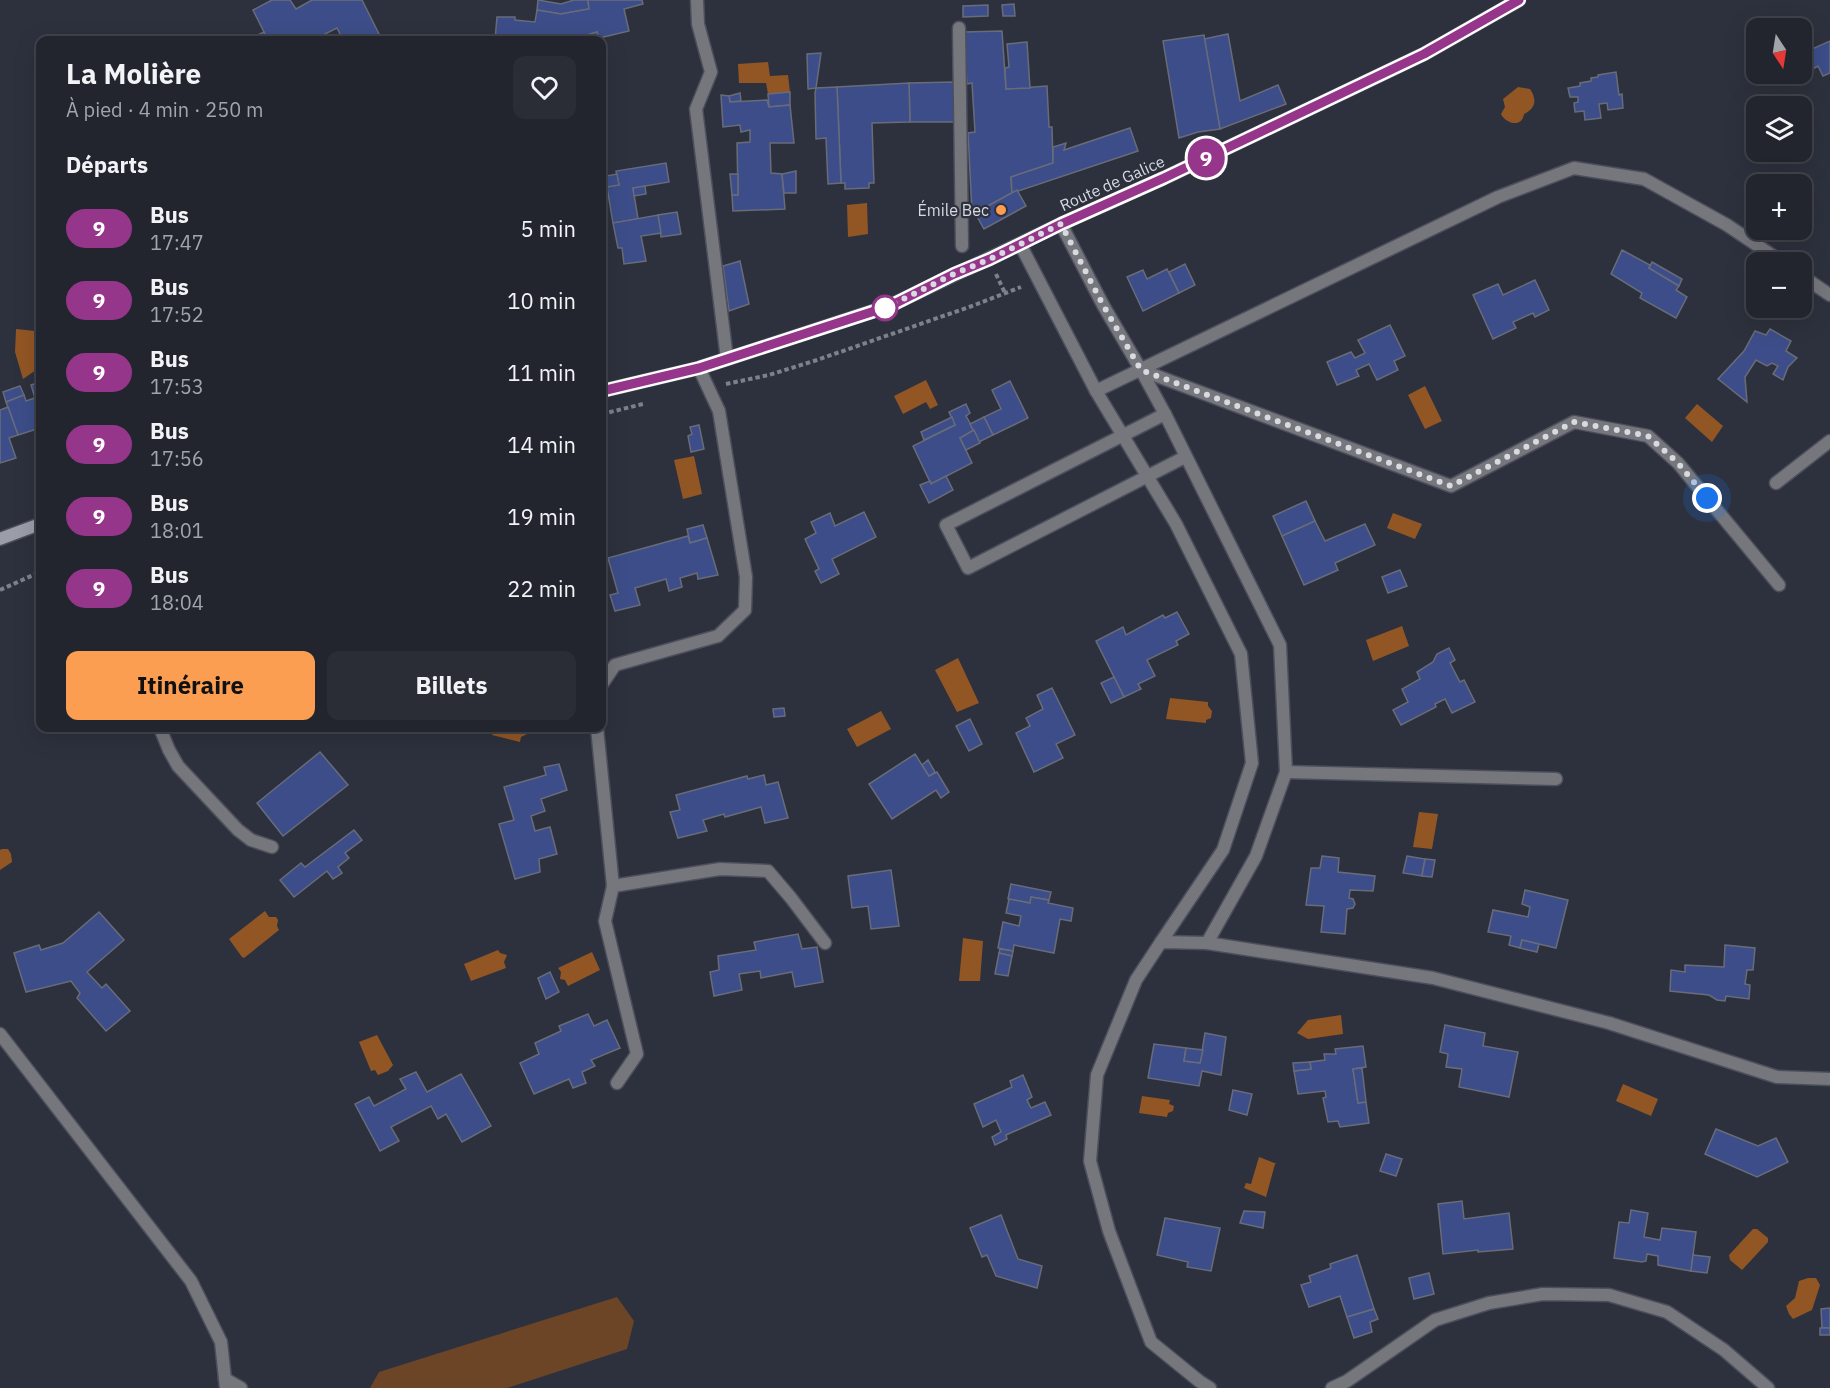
<!DOCTYPE html>
<html lang="fr">
<meta charset="utf-8">
<style>
:root{--surface:#22252e;--page:#2a2d36;--text:#f1f3f6;--muted:#a2a5aa;--line:#3f424a;--accent:#fc9e52}
body{margin:0;font-family:"IBM Plex Sans",sans-serif;background:var(--page);color:var(--text);height:100vh;display:flex;flex-direction:column;font-size:22px;white-space:nowrap}
*{box-sizing:border-box;margin:0}
p{font-size:20px;color:var(--muted)}
.icon{flex:none;width:33px;height:33px;fill:none;stroke:currentColor;stroke-width:2;stroke-linecap:round;stroke-linejoin:round}
.map{position:relative;flex:1;overflow:hidden}
.side{position:absolute;left:36px;top:36px;width:570px;height:696px;display:flex;flex-direction:column;background:var(--surface);border-radius:12px;box-shadow:0 6px 24px #0002,0 0 0 2px var(--line)}
.side>*{flex:none}
.badge{padding:0 12px;border-radius:20px;font-size:21px;line-height:39px}
.needle{width:39px;rotate:168deg}
.tools{position:absolute;left:1746px;top:18px;display:grid;gap:12px}
.tools a{display:grid;place-items:center;width:66px;height:66px;border-radius:12px;background:var(--surface);box-shadow:0 6px 24px #0002,0 0 0 2px var(--line);font-size:30px}
.you{position:absolute;width:30px;height:30px;margin:-15px;border:4px solid #fff;border-radius:50%;background:#1a73e8;box-shadow:0 0 0 9px #1a73e833}
.map>.badge{position:absolute;translate:-50% -50%;box-shadow:0 0 0 3px #fff}
h2{padding:0 30px;font-size:22px;line-height:54px}
.round{display:grid;place-items:center;flex:none;width:63px;height:63px;border-radius:12px;background:var(--page)}
.overview{display:flex;align-items:center;justify-content:space-between;height:102px;padding:0 30px}
h1{font-size:28px;font-weight:700;line-height:45px}
.cta{display:flex;gap:12px;margin-top:auto;padding:12px 30px}
.cta a{flex:1;height:69px;border-radius:12px;background:var(--accent);color:#111;font-size:24px;font-weight:700;line-height:69px;text-align:center}
.cta a+a{background:var(--page);color:var(--text)}
ul{padding:0;list-style:none}
li{display:flex;align-items:center;gap:18px;height:72px;padding:0 30px}
li div{flex:1}
li b{display:block;font-size:22px}
li em{font-style:normal}
li .badge{min-width:66px;font-weight:700;text-align:center}
.map>svg:first-child{display:block}
</style>
<div class="map">
<svg width="1830" height="1388" viewBox="0 0 1830 1388">
<rect width="100%" height="100%" fill="#2d313d"/>
<path fill="#6c4526" d="M617,1297l17,24 -7,28 -120,39h-137l9,-16z"/>
<g fill="#925624">
<path d="M768,62l2,14 18,-1 2,17 -22,2 -2,-11h-27l-1,-19z"/>
<path d="M1518,87l12,2c7,10 6,20 -6,25 -2,14 -18,10 -23,0l4,-7 -2,-8z"/>
<path d="M867,203l1,31 -20,3 -1,-32z"/>
<path d="M16,329l19,2 -1,21 5,16 -16,11 -8,-27z"/>
<path d="M926,380l12,25 -8,4 -4,-7 -23,12 -9,-18z"/>
<path d="M1425,386l17,35 -17,8 -17,-34z"/>
<path d="M1697,404l26,22 -11,16 -27,-24z"/>
<path d="M694,456l8,38 -19,5 -9,-39z"/>
<path d="M1393,513l29,11 -7,15 -28,-11z"/>
<path d="M1402,626l7,20 -36,15 -7,-21z"/>
<path d="M958,658l21,45 -22,9 -22,-42z"/>
<path d="M1170,698l38,4v4l4,5 -1,7 -5,2v3l-40,-4z"/>
<path d="M881,711l10,18 -34,18 -10,-18z"/>
<path d="M494,728h30l3,6 -6,3 -1,5 -28,-7z"/>
<path d="M1419,812l19,2 -6,35 -19,-2z"/>
<path d="M2,849h6l3,5 1,8 -12,8v-20z"/>
<path d="M265,911l4,6h7l2,3 -1,6 2,4 -35,28 -2,-1 -13,-18z"/>
<path d="M963,938l20,3 -3,40h-21z"/>
<path d="M498,950l2,3 7,2 -3,7 2,6 -35,13 -7,-17z"/>
<path d="M592,952l8,18 -32,16 -3,-6 -5,-1 1,-7 -3,-4z"/>
<path d="M1341,1015l2,19 -35,5 -11,-6 11,-13z"/>
<path d="M377,1035l16,30 -5,6 -10,4 -3,-5 -4,1 -12,-29z"/>
<path d="M1623,1084l35,15 -7,17 -35,-15z"/>
<path d="M1142,1096l28,4 -1,4 5,2 -1,5 -5,2 -1,4 -28,-4z"/>
<path d="M1259,1157l18,7h-2l-9,33 -22,-9 2,-5 5,1z"/>
<path d="M1753,1229h4l11,9v4l-26,28 -12,-10 -1,-5z"/>
<path d="M1808,1278h8l4,7 -8,25 -19,9 -4,-5 -3,-8 9,-8 4,-17z"/>
</g>
<g fill="#3c4d89" stroke="#686c79" stroke-width="1.5">
<path d="M272,0h18l6,9 16,-9h50l20,40h-39l-6,-12 -24,12h-45l-15,-30z"/>
<path d="M538,0l23,4 13,-4h14l1,9 -28,5 -24,-4z"/>
<path d="M588,0h54l1,4 -19,5 5,22 -30,7 -2,-6 -10,3 -2,5h-90l2,-23h18v3l20,2 2,-12 24,4 28,-5z"/>
<path d="M1014,4l1,12h-12l-1,-11z"/>
<path d="M988,5v11l-25,1v-11z"/>
<path d="M1002,31l4,58 41,-3 2,41h3l1,36 -42,14 1,16 -37,20 -3,-1 -4,-79 7,-1 -3,-49 -5,1 -3,-52z"/>
<path d="M264,32l4,8h-25h4z"/>
<path d="M597,32l2,8h-14l2,-5z"/>
<path d="M1228,34l12,67 38,-16 8,19 -66,25 -16,-90z"/>
<path d="M1204,35l16,94 -22,3 -19,6 -16,-97z"/>
<path d="M1830,41v32l-7,3 -5,-10 -7,4 -8,-17z"/>
<path d="M1027,42l3,46 -24,1 -1,-21 4,-1 -2,-23z"/>
<path d="M821,53l-5,35 -8,1 -1,-35z"/>
<path d="M1616,72l3,23 3,-1 1,14 -15,2 -1,-7 -8,1 2,14 -16,2 -1,-9 -9,1 -1,-9 4,-1v-5h-8l-2,-9 12,-2v-3l11,-2v-3l7,-1v-2z"/>
<path d="M954,82v40h-44l-1,-39z"/>
<path d="M909,83l1,39 -38,1 2,60h-5v5l-24,1v-6h-4l-4,-96z"/>
<path d="M837,87l4,96 -13,1 -2,-46 -10,1 -1,-46 1,-5z"/>
<path d="M790,92v13l-21,2 -1,-13z"/>
<path d="M740,93l1,8 -11,1 -1,-6z"/>
<path d="M721,95l8,1 1,6 37,-2 2,7 21,-2 4,38h-24l1,30 11,1 3,35 -52,2 -1,-16h6l-1,-52 13,-1v-12l-9,2 -1,-7 -17,2z"/>
<path d="M1130,128l8,23 -126,42 -1,-16 42,-14v-16l13,-4 -2,7z"/>
<path d="M666,163l3,19 -36,6 5,31 -25,4 -6,-36 12,-2 -3,-14z"/>
<path d="M796,171v22h-12l-2,-19z"/>
<path d="M617,174l2,11 -12,2 -1,-11z"/>
<path d="M730,174h8v21h-6z"/>
<path d="M645,186l1,8 -12,2 -1,-8z"/>
<path d="M1017,190l9,16 -42,23 -9,-16z"/>
<path d="M677,212l4,22 -20,3 -3,-22z"/>
<path d="M658,215l3,18 -20,3 5,25 -22,3 -2,-16h-4l-5,-25z"/>
<path d="M1622,250l28,15 -1,3 30,18 -3,4 11,7 -11,21 -36,-20 2,-5 -31,-19z"/>
<path d="M740,261l9,43 -20,7 -6,-45z"/>
<path d="M1652,262l30,17 -3,7 -30,-18z"/>
<path d="M1185,264l10,21 -16,8 -10,-21z"/>
<path d="M1167,269l12,24 -36,18 -16,-34 16,-7 4,9z"/>
<path d="M1535,280l14,30 -14,7 -2,-4 -20,9 3,6 -23,11 -20,-44 25,-11 5,11z"/>
<path d="M1390,325l15,31 -11,5 4,9 -21,10 -8,-16 -13,6 3,6 -22,9 -10,-23 24,-10 4,6 10,-5 -7,-13z"/>
<path d="M1770,329l21,12 -5,10 11,7 -9,9 -5,13 -10,-6 5,-8 -6,-3 -5,3 -11,-6 -11,17 2,25 -29,-23 26,-28 11,-20 11,4z"/>
<path d="M1010,381l18,37 -35,17 -9,-18 17,-8 -9,-19z"/>
<path d="M40,382v14l-5,2 -4,-13z"/>
<path d="M20,386l4,9 -18,7 -3,-10z"/>
<path d="M24,395l2,6 14,-5v32l-22,7 -12,-33z"/>
<path d="M966,404l4,9 -4,3 8,14 -14,8 12,25 -41,21 -18,-38 42,-21 -6,-13z"/>
<path d="M8,407l10,28 -9,3 7,20 -16,5v-53z"/>
<path d="M952,417l3,8 -31,15 -3,-8z"/>
<path d="M984,417l9,18 -14,7 -9,-18z"/>
<path d="M699,425l5,24 -13,3 -3,-16 4,-2 -2,-7z"/>
<path d="M974,430l6,13 -14,7 -6,-12z"/>
<path d="M946,476l7,14 -24,13 -9,-18 10,-4 1,3z"/>
<path d="M1306,501l9,20 -33,15 -9,-20z"/>
<path d="M864,512l12,25 -44,22 7,15 -18,9 -6,-12 4,-2 -14,-30 11,-6 -5,-11 19,-9 5,13z"/>
<path d="M1315,521l10,20 40,-17 10,21 -40,18 3,7 -34,15 -22,-49z"/>
<path d="M703,525l4,13 -17,5 -3,-14z"/>
<path d="M688,536l2,7 17,-5 11,37 -20,4 -1,-6 -17,5 2,9 -13,4 -3,-12 -31,9 5,17 -25,6 -5,-16 8,-2 -10,-35z"/>
<path d="M1400,570l7,16 -19,7 -6,-16z"/>
<path d="M1177,612l12,22 -13,7 2,4 -31,15 8,16 -17,8 3,5 -17,8 -28,-56 27,-14 3,8 37,-20 2,3z"/>
<path d="M1449,648l6,12 -5,3 10,19 4,-2 11,22 -23,11 -7,-14 -10,5 1,3 -35,18 -8,-15 15,-8 -6,-13 18,-10 -3,-7 16,-10 4,-8z"/>
<path d="M1114,677l10,20 -13,6 -10,-20z"/>
<path d="M1052,688l23,47 -19,9 7,14 -29,14 -18,-39 14,-7 -4,-8 17,-9 -6,-14z"/>
<path d="M784,708l1,8 -11,1 -1,-8z"/>
<path d="M970,719l12,25 -13,7 -13,-25z"/>
<path d="M320,752l28,33 -65,51 -26,-33z"/>
<path d="M915,754l14,22 8,-4 12,20 -8,6 -5,-8 -44,29 -23,-35z"/>
<path d="M928,760l7,12 -6,4 -7,-11z"/>
<path d="M559,764l8,26 -26,9 4,12 -14,5 4,15 15,-4 7,27 -18,5 1,13 -25,7 -16,-55 15,-4 -10,-33 42,-12 -2,-8z"/>
<path d="M764,775l2,10 12,-3 10,36 -23,5 -4,-16 -36,10 -1,-3 -21,6 4,11 -29,7 -8,-26 10,-2 -4,-15 71,-19 1,3z"/>
<path d="M354,830l8,10 -17,13 4,5 -11,9 4,6 -9,6 -6,-8 -33,26 -14,-17 21,-17 4,4z"/>
<path d="M1322,856l17,2 -1,14 37,4 -2,15 -23,-1 -1,8 4,1 2,5 -2,4 -6,1 -2,25 -24,-2 3,-26 -18,-1 5,-37h9z"/>
<path d="M1407,856l18,3 -3,17 -19,-3z"/>
<path d="M1425,859l10,1 -3,17 -10,-1z"/>
<path d="M891,870l8,56 -28,3 -3,-23 -16,2 -4,-32z"/>
<path d="M1011,884l40,8 -2,8 -18,-3 -1,6 -22,-4z"/>
<path d="M1525,890l43,10 -12,48 -34,-8 -2,8 -11,-3 2,-9 -23,-4 5,-22 35,7 2,-10 -8,-3z"/>
<path d="M1031,897l18,3 -1,3 25,5 -2,13 -11,-2 -6,34 -40,-8 -1,6 -15,-3 5,-26 16,4 2,-10 -15,-3 3,-14 21,4z"/>
<path d="M99,912l25,28 -37,32 15,16 4,-4 24,27 -24,20 -29,-33 3,-5 -9,-12 -45,11 -12,-39 25,-8 2,5 22,-7z"/>
<path d="M798,934l4,15 15,-2 6,35 -28,5 -3,-15 -31,6 -1,-7 -21,3 3,16 -28,6 -4,-24 9,-2 -1,-14 38,-6 -2,-8z"/>
<path d="M1522,940l17,4 -2,8 -17,-4z"/>
<path d="M1725,945l30,3 -2,22h-6l-2,14 5,1 -1,14 -23,-3 -1,5 -8,-1 -8,-5 -39,-4 1,-21 14,2v-7l39,2z"/>
<path d="M1000,949l13,2 -1,5 -13,-3z"/>
<path d="M999,953l13,3 -4,20 -13,-2z"/>
<path d="M550,972l9,20 -13,7 -8,-21z"/>
<path d="M588,1014l6,12 13,-6 13,28 -29,12 4,6 -13,6 4,11 -13,5 -4,-9 -35,15 -14,-31 19,-9 -4,-11 26,-12 -2,-5z"/>
<path d="M1445,1025l40,8 -2,13 35,6 -9,45 -50,-10 3,-18 -16,-2 2,-13 -8,-2z"/>
<path d="M1205,1033l21,4 -5,38 -19,-4 -3,15 -51,-8 6,-34 32,4 -2,13 16,2z"/>
<path d="M1363,1046l3,21 -13,2 5,34 8,-1 3,21 -29,4 -2,-6 -10,1 -5,-24 3,-1 -1,-6 -27,3 -4,-23 17,-2 -1,-7 15,-2 -1,-6h12l-1,-5z"/>
<path d="M1186,1048l17,2 -3,13 -16,-2z"/>
<path d="M1310,1062l1,7 -17,2 -1,-8z"/>
<path d="M1362,1068l4,34 -8,1 -5,-34z"/>
<path d="M416,1072l11,20 34,-18 30,52 -29,16 -16,-28 -8,5 -7,-13 -40,21 8,14 -19,10 -25,-47 14,-7 5,9 32,-17 -6,-10z"/>
<path d="M1023,1075l9,22 -5,3 4,8 14,-6 6,13 -45,20 1,4 -12,6 -3,-8 9,-5 -5,-12 -13,7 -9,-23 38,-17 -2,-6z"/>
<path d="M1233,1090l19,4 -5,21 -18,-5z"/>
<path d="M1716,1129l42,17 18,-8 12,24 -31,15 -52,-23z"/>
<path d="M1386,1154l16,5 -6,17 -16,-5z"/>
<path d="M1462,1201l2,18 45,-6 4,36 -35,3v-2l-35,4 -5,-50z"/>
<path d="M1631,1210l17,3 -4,24 16,3 2,-12 34,4 -5,39 -33,-6v-9l-11,-2 -1,7 -4,1 -28,-4 5,-36 10,1z"/>
<path d="M1244,1211l21,1 -2,16 -23,-5z"/>
<path d="M1001,1215l17,44 24,7 -5,22 -41,-12 -9,-21 -5,2 -12,-29z"/>
<path d="M1165,1218l55,10 -9,43 -24,-4 1,-5 -31,-7z"/>
<path d="M1357,1255l17,54 -27,8 -7,-21 -31,11 -8,-22 10,-3 -2,-6 22,-8 -1,-4z"/>
<path d="M1693,1255l17,2 -3,16 -16,-2z"/>
<path d="M1429,1273l5,21 -20,5 -5,-21z"/>
<path d="M1830,1308v20h-8l-1,-19z"/>
<path d="M1374,1309l4,10 -8,3 2,10 -18,6 -7,-21z"/>
<rect x="1820" y="1328" width="10" height="7"/>
</g>
<g fill="none" stroke-linecap="round" stroke-linejoin="round">
<defs>
<g id="lane">
<path d="M959,28l3,218"/>
<path d="M1061,224l42,81 38,65 24,44 115,231 6,127 -30,84 -49,87"/>
<path d="M1020,244l76,147 80,133 65,130 11,109 -29,87 -62,92"/>
<path d="M1802,276l28,19"/>
<path d="M1141,370l310,116 123,-64 74,14 30,27 101,122"/>
<path d="M1096,391l402,-194 76,-29 70,11 83,46 55,37"/>
<path d="M1165,414l-219,111 22,43 217,-111"/>
<path d="M1776,483l54,-42"/>
<path d="M1286,772l270,7"/>
<path d="M0,1034l191,247 30,61 5,46"/>
<path d="M617,1083l20,-29 -32,-133 8,-35 107,-17 48,2 23,27 34,45"/>
<path d="M225,1379l16,9"/>
<path d="M1210,1388l-11,-7 -48,-39 -42,-111 -19,-70 7,-86 39,-95 25,-38 46,1 226,35 176,45 168,54 53,2"/>
<path d="M1332,1388l15,-7 88,-61 54,-17 54,-9 66,1 58,17 57,38 44,38"/>
</g>
<g id="street">
<path d="M697,0l1,24 13,48 -15,37 31,250"/>
<path d="M602,684l13,-19 103,-29 27,-26 1,-33 -27,-166 -20,-43"/>
<path d="M160,728l9,22 9,16 60,64 13,10 21,7"/>
<path d="M597,728l16,158"/>
</g>
<g id="secondary">
<path d="M602,391l97,-23 190,-62 172,-82 103,-46 260,-124 95,-54"/>
<path d="M0,539l40,-15"/>
</g>
</defs>
<use href="#lane" stroke="#4c4f5b" stroke-width="15"/>
<use href="#street" stroke="#4c4f5b" stroke-width="15"/>
<use href="#secondary" stroke="#4c4f5b" stroke-width="15"/>
<g stroke="#7d818a" stroke-width="4" stroke-dasharray="4.5 3" stroke-linecap="butt">
<path d="M996,274l9,19"/>
<path d="M726,384l43,-9 48,-15 155,-54 49,-19"/>
<path d="M602,414l41,-10"/>
<path d="M0,590l40,-18"/>
</g>
<use href="#lane" stroke="#75777d" stroke-width="12"/>
<use href="#street" stroke="#75777d" stroke-width="12"/>
<use href="#secondary" stroke="#9b9ea8" stroke-width="12"/>
</g>
<g fill="none" stroke-linecap="round" stroke-linejoin="round">
<defs>
<path id="line" d="M602,391l97,-23 191,-62 64,-32 36,-15 71,-35 103,-46 260,-124 95,-54"/>
</defs>
<use href="#line" stroke="#fff" stroke-width="14"/>
<use href="#line" stroke="#96368b" stroke-width="9"/>
<path stroke="#d7dae1" stroke-width="6" stroke-dasharray="0 10.8" d="M885,308l69,-34 36,-15 71,-35 42,81 38,65 310,116 123,-64 74,14 30,27 29,35"/>
</g>
<circle fill="#fc9e52" stroke="#2d313d" stroke-width="2" cx="1001" cy="210" r="6"/>
<circle fill="#fff" stroke="#96368b" stroke-width="3" cx="885" cy="308" r="12"/>
<g text-anchor="middle" dominant-baseline="central" stroke-width="4.5" stroke-linejoin="round" paint-order="stroke">
<g font-size="16" fill="#d7dae1" stroke="#2d313d">
<text transform="translate(1112 183) rotate(-24)">Route de Galice</text>
</g>
<g font-size="16" fill="#d7dae1" stroke="#2d313d" text-anchor="end">
<text x="989" y="210">Émile Bec</text>
</g>
</g>
</svg>
<div class="tools">
<a><svg class="needle" viewBox="-14 -14 28 28"><path d="M0-13l5 13h-10z" fill="#e53935"/><path d="M0 13l5-13h-10z" fill="#a2a5aa"/></svg></a>
<a><svg class="icon" aria-label="layers" viewBox="0 0 24 24"><path d="M12 4l9 5-9 5-9-5zM3 14l9 5 9-5"/></svg></a>
<a>+</a>
<a>−</a>
</div>
<div class="you" style="left:1707px;top:498px"></div>
<b class="badge" style="left:1206px;top:158px;background:#96368b;color:#fff">9</b>
<section class="side">
<div class="overview"><div><h1>La Molière</h1><p>À pied · 4 min · 250 m</p></div><a class="round"><svg class="icon" aria-label="heart" viewBox="0 0 24 24"><path d="M12 20l-8-8c-3-5 5-10 8-4 3-6 11-1 8 4z"/></svg></a></div>
<h2>Départs</h2>
<ul>
<li><span class="badge" style="background:#96368b;color:#fff">9</span><div><b>Bus</b><p>17:47</p></div><em>5 min</em></li>
<li><span class="badge" style="background:#96368b;color:#fff">9</span><div><b>Bus</b><p>17:52</p></div><em>10 min</em></li>
<li><span class="badge" style="background:#96368b;color:#fff">9</span><div><b>Bus</b><p>17:53</p></div><em>11 min</em></li>
<li><span class="badge" style="background:#96368b;color:#fff">9</span><div><b>Bus</b><p>17:56</p></div><em>14 min</em></li>
<li><span class="badge" style="background:#96368b;color:#fff">9</span><div><b>Bus</b><p>18:01</p></div><em>19 min</em></li>
<li><span class="badge" style="background:#96368b;color:#fff">9</span><div><b>Bus</b><p>18:04</p></div><em>22 min</em></li>
</ul>
<div class="cta"><a>Itinéraire</a><a>Billets</a></div>
</section>
</div>
